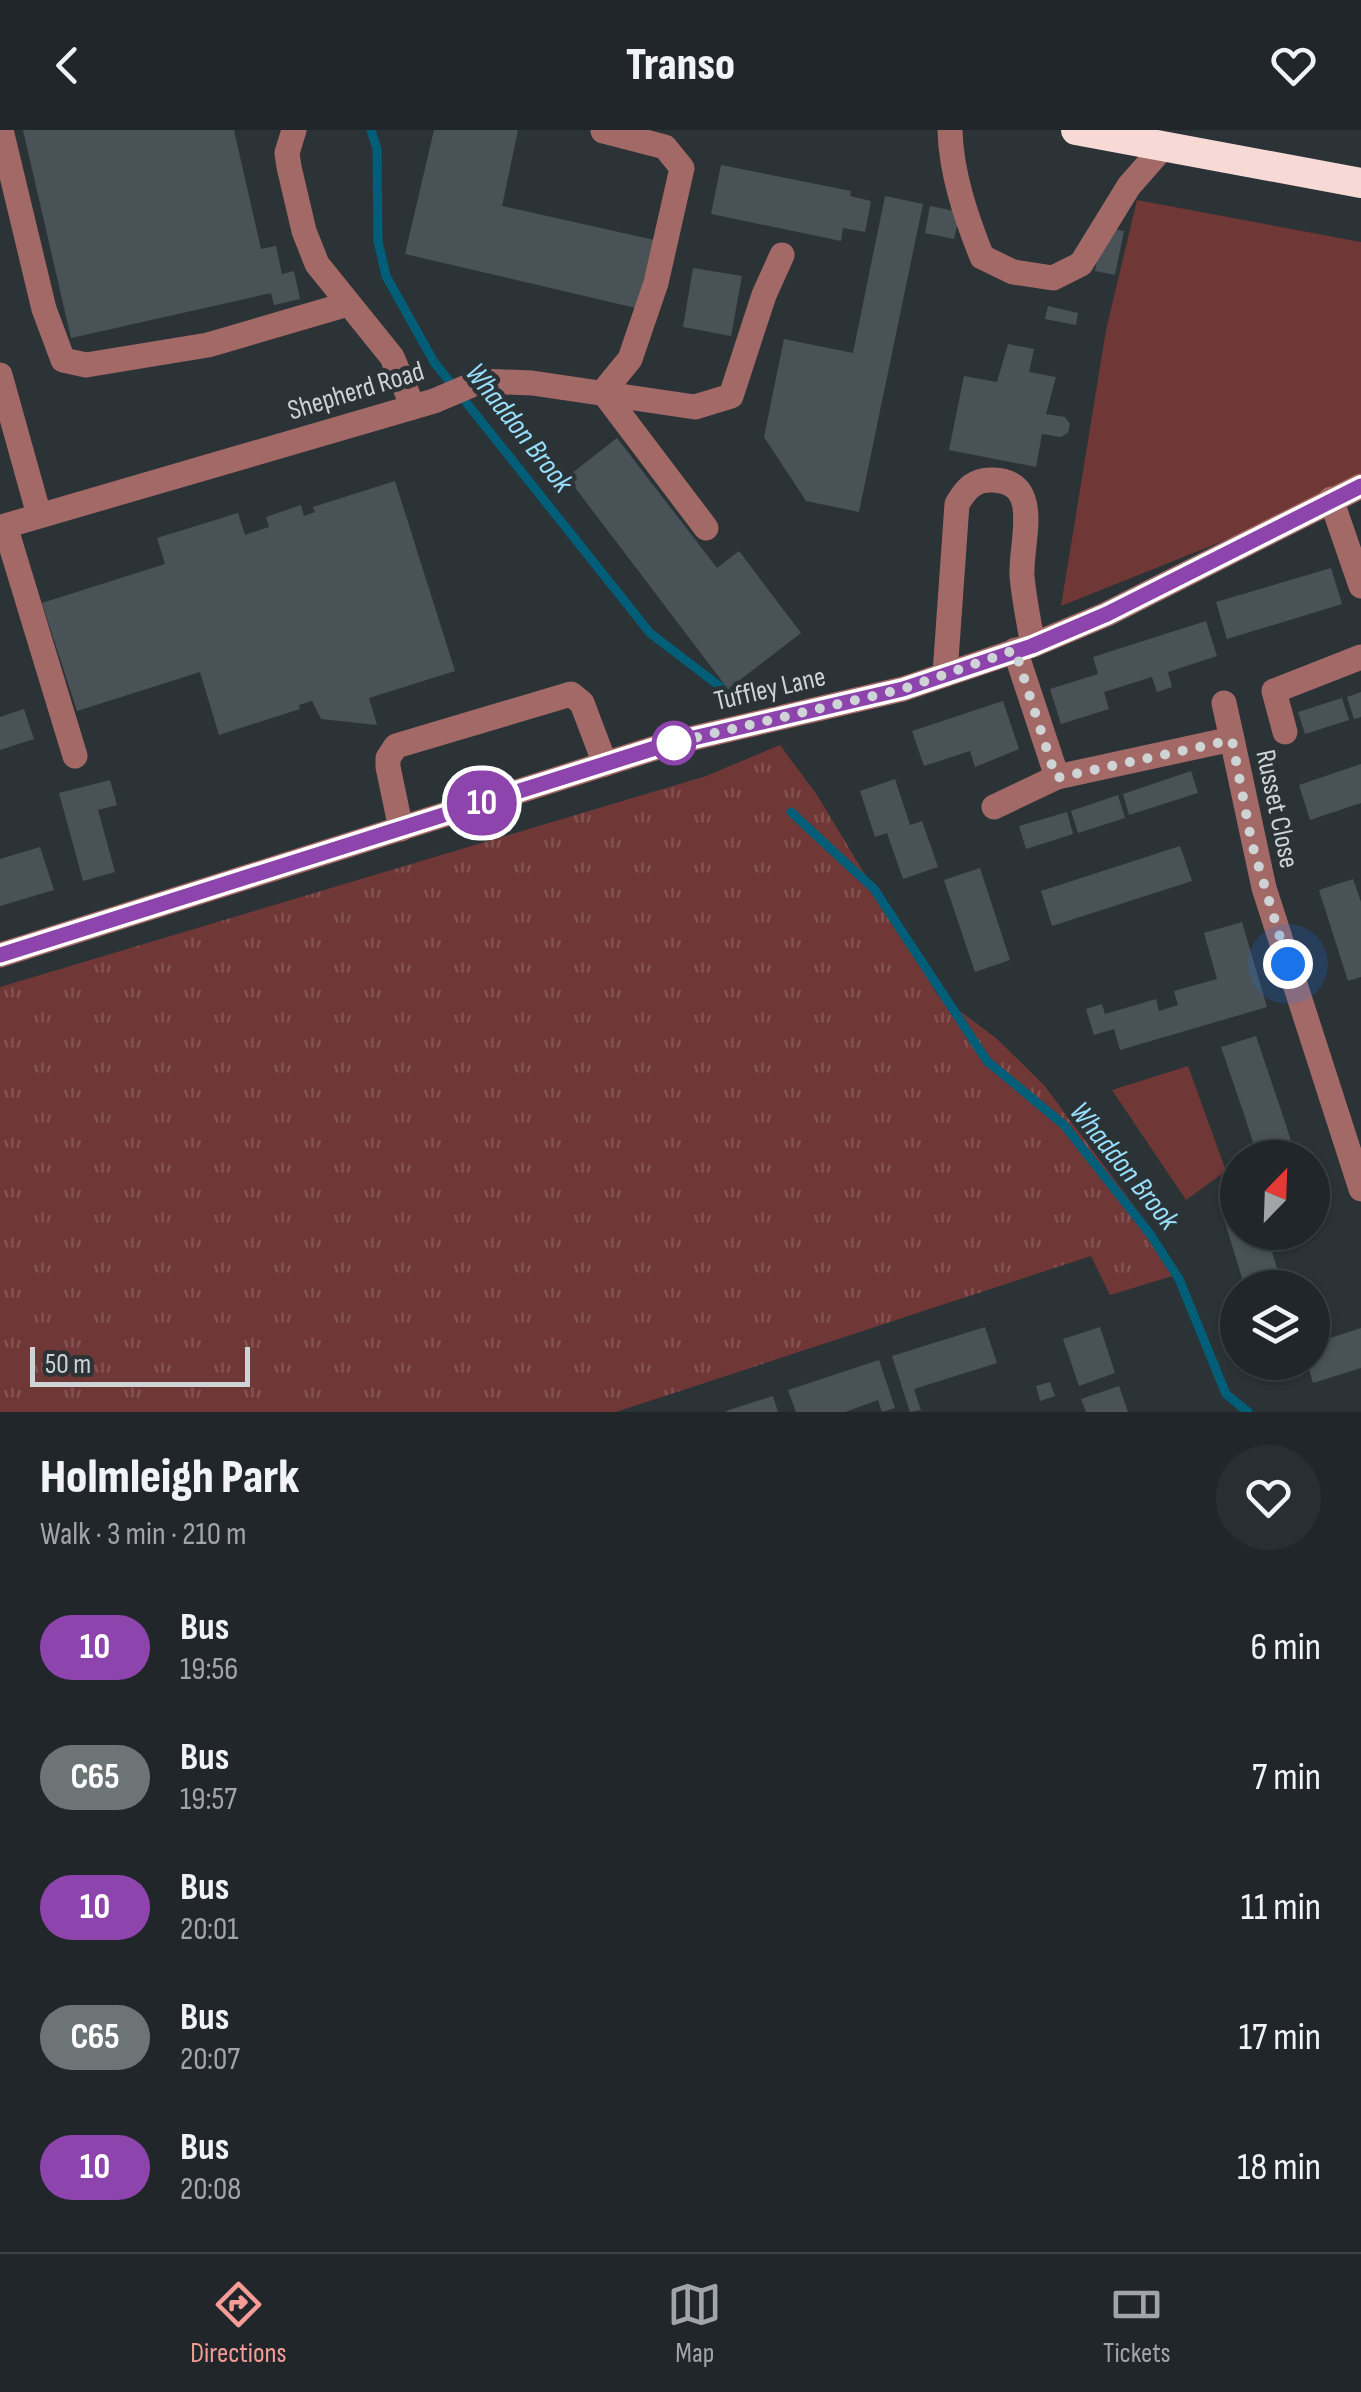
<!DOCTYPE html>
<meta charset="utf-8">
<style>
:root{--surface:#202629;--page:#282e31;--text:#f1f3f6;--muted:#a2a5a8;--line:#3d4346;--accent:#f59c96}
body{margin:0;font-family:"Sofia Sans Condensed",sans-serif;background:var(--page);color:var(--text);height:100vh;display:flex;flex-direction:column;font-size:38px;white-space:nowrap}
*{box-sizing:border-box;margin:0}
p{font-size:32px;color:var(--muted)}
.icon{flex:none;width:55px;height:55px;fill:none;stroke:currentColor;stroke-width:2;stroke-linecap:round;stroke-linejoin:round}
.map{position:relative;height:1282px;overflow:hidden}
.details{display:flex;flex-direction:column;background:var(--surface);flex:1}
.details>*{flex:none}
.badge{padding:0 20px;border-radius:32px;font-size:35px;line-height:65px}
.needle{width:65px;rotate:23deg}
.tools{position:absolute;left:1220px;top:1010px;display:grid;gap:20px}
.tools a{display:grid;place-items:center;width:110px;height:110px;border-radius:50%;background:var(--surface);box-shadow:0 2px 8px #0004,0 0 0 2px var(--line);font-size:50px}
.scale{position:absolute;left:30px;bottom:25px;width:220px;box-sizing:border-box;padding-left:10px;border:5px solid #ced4d6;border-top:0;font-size:28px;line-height:35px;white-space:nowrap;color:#ced4d6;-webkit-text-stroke:8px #2b3337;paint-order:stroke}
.you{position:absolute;width:50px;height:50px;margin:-25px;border:8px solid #fff;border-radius:50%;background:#1a73e8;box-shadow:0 0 0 15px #1a73e833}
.map>.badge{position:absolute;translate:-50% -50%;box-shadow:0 0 0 5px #fff}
.round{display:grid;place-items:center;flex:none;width:105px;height:105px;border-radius:52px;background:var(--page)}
.overview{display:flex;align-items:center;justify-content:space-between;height:170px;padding:0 40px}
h1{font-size:48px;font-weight:800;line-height:75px}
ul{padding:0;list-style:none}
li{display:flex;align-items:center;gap:30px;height:130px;padding:0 40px}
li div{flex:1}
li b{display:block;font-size:38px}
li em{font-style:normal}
li .badge{min-width:110px;font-weight:700;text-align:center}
header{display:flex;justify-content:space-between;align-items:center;height:130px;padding:0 40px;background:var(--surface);font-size:45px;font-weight:800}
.menu{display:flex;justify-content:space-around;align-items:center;height:140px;border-top:2px solid var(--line);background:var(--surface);font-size:28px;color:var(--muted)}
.menu a{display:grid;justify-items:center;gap:5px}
.menu .active{color:var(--accent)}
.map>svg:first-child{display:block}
</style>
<header><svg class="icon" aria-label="back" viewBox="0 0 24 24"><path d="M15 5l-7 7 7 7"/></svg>Transo<svg class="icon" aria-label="heart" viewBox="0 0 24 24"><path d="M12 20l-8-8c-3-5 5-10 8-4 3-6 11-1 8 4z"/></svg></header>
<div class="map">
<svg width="1361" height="1282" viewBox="0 0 1361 1282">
<defs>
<pattern id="park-tufts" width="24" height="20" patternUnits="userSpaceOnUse" patternTransform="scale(2.5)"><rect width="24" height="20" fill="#6f3735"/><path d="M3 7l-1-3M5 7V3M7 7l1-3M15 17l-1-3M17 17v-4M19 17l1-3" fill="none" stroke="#825352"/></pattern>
</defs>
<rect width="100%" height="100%" fill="#2b3337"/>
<g fill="#6f3735">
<path d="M1137,70l224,42v244l-300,120 45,-276z"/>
<path d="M1188,936l38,105 -40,29 -74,-110z"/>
</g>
<path fill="url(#park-tufts)" d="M780,615l37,50 120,199 59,44 48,47 108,145 27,44 -69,21 -19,-39 -475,156h-616v-425l706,-211z"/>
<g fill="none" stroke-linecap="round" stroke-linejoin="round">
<g stroke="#005e79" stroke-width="9">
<path d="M371,0l6,19 1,92 8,35 48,86 216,271 85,65"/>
<path d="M791,682l83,77 113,172 77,64 86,109 29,45 47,115 22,18"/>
</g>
</g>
<g fill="#495357">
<path d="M23,0h211l27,119 15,-3 6,28 12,-3 6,28 -26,6 -3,-12 -200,45z"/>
<path d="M434,0h84l-16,76 157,35 -19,68 -235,-55z"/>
<path d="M721,35l130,26 -1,5 21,5 -6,31 -22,-4 -2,13 -130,-27z"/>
<path d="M885,66l38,8 -64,308 -53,-11 -42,-64 20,-98 69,14z"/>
<path d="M930,76l30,6 -6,27 -29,-6z"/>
<path d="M1104,97l20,4 -9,44 -20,-4z"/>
<path d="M693,138l49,8 -11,60 -48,-9z"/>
<path d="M1048,176l30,7 -2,12 -31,-6z"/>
<path d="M1008,214l26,5 -5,23 27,5 -10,37 19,3 5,7 -2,9 -7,4 -19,-3 -6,33 -87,-17 15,-74 33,6z"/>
<path d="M617,308l100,130 22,-17 62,82 -73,56 -161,-212z"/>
<path d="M395,351l60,190 -86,27 8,27 -56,-6 -9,-18 -13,4 1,4 -81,26 -19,-63 -123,39 -35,-108 123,-39 -8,-26 81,-25 7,22 24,-8 -3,-10 35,-12 3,11 11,-4 -2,-5z"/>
<path d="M1331,438l11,36 -115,35 -11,-37z"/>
<path d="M1206,491l11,35 -49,16 4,15 -15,5 -5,-15 -48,15 5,17 -48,15 -11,-35 48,-15 -5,-17z"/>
<path d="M1361,562v25l-7,2 -7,-22z"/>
<path d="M1342,568l7,22 -44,14 -7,-22z"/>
<path d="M1003,571l16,48 -44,18 -5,-16 -46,15 -12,-35z"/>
<path d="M24,579l10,30 -34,11v-33z"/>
<path d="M1361,634v39l-51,17 -11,-35z"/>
<path d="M1191,641l7,22 -69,22 -6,-21z"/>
<path d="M895,649l15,46 12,-4 16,46 -35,12 -16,-46 -12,4 -15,-46z"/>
<path d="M110,650l7,25 -19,5 17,62 -32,9 -24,-88z"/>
<path d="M1118,665l7,23 -47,15 -7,-22z"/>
<path d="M1067,682l6,22 -47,15 -7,-23z"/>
<path d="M1180,716l12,35 -140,45 -11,-35z"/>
<path d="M40,717l14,43 -54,16v-47z"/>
<path d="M980,738l30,92 -35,12 -31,-92z"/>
<path d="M1353,749l8,23v75l-13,4 -29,-91z"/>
<path d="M1242,792l25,85 -147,43 -6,-21 -20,6 -8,-26 16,-5 3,10 51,-15 3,12 19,-6 -4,-14 43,-12 -13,-46z"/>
<path d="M1256,906l30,89 10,33h-38l-14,-44 -23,-67z"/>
<path d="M1238,1073v29h28l17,56h-38l-24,-79z"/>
<path d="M985,1197l12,36 -83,26 7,21 -11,2 -18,-56z"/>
<path d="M1100,1197l15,46 -36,13 -16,-47z"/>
<path d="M1361,1198v40l-48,15 -6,-21h5v-18z"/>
<path d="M879,1230l16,48 -13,4 -4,-12 -33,12h-49l-8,-22z"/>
<path d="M1050,1252l5,14 -15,5 -4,-15z"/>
<path d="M1119,1256l9,26h-42l-5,-13z"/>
<path d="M773,1266l5,16h-52v-1z"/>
</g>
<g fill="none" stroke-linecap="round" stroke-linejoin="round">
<g stroke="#a36966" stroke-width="25">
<path d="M1,0l43,179 19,51 23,5 122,-20 140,-41"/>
<path d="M294,0l-7,23 2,14 15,64 13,33 75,93 21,50"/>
<path d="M950,0c1,43 16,87 32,127l31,15 40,6 28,-14 48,-78 36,-41"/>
<path d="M603,1l62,16 17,21 -26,115 -26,76 -27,33 103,136"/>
<path d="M0,245l39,140"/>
<path d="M1331,369l30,87"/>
<path d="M1015,520l42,127 175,-38 32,149 97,301"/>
<path d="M945,544l12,-170c9,-15 17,-25 36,-24 51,2 27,63 29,96 2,23 7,47 11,69"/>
<path d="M1224,573l8,36"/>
<path d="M1285,602l-11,-41 87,-34"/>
<path d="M75,626l-70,-230 429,-125 47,-20 51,2 163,24 36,-11 33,-101 18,-40"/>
<path d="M994,677l63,-30"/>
<path d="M401,699l-13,-62v-9l8,-12 175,-52 11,9 23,61"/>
<path d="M0,825l668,-211 235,-55 130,-44 74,-31 254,-128"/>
</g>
<path stroke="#f7d9d6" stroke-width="30" d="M1076,0l285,53"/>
</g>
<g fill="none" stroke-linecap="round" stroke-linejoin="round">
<defs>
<path id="line" d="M0,825l668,-211 235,-55 129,-43 75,-32 254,-128"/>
</defs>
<use href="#line" stroke="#fff" stroke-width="22"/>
<use href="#line" stroke="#8e44ad" stroke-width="15"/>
<path stroke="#ced4d6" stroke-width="10" stroke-dasharray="0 18" d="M674,613l-6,1 235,-55 112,-39 41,128 176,-38 20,104 36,120"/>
</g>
<circle fill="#fff" stroke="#8e44ad" stroke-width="5" cx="674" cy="613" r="20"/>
<g text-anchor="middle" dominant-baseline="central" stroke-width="9" stroke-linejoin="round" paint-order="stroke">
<g font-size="28" fill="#ced4d6" stroke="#2b3337">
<text transform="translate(356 261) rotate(-17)">Shepherd Road</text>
<text transform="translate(770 559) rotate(-13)">Tuffley Lane</text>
<text transform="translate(1277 679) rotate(78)">Russet Close</text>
</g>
<g font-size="30" font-style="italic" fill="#97dffd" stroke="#2b3337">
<text transform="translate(519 298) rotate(52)">Whaddon Brook</text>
<text transform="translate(1124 1036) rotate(51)">Whaddon Brook</text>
</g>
</g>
</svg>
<div class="tools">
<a><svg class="needle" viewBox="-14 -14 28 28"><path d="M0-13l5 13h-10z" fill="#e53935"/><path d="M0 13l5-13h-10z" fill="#a2a5a8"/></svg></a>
<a><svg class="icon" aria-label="layers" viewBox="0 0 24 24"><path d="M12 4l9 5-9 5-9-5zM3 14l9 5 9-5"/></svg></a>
</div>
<div class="scale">50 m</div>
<div class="you" style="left:1288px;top:834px"></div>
<b class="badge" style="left:482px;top:673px;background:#8e44ad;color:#fff">10</b>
</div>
<section class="details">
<div class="overview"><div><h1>Holmleigh Park</h1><p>Walk · 3 min · 210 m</p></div><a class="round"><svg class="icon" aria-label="heart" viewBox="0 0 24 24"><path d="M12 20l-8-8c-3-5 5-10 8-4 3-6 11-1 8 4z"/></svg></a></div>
<ul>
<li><span class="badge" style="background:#8e44ad;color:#fff">10</span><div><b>Bus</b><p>19:56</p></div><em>6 min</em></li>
<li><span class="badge" style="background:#6c7476;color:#fff">C65</span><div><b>Bus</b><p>19:57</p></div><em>7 min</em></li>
<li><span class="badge" style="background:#8e44ad;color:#fff">10</span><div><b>Bus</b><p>20:01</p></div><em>11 min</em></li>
<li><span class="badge" style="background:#6c7476;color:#fff">C65</span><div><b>Bus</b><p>20:07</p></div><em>17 min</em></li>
<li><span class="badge" style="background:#8e44ad;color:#fff">10</span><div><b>Bus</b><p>20:08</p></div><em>18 min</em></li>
</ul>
</section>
<nav class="menu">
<a class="active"><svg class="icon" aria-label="directions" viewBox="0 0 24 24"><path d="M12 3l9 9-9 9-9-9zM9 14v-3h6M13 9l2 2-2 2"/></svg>Directions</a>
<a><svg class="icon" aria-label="map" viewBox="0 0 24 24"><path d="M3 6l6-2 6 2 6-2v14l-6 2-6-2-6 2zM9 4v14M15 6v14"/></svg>Map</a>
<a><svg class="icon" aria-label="tickets" viewBox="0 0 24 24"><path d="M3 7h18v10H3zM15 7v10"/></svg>Tickets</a>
</nav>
